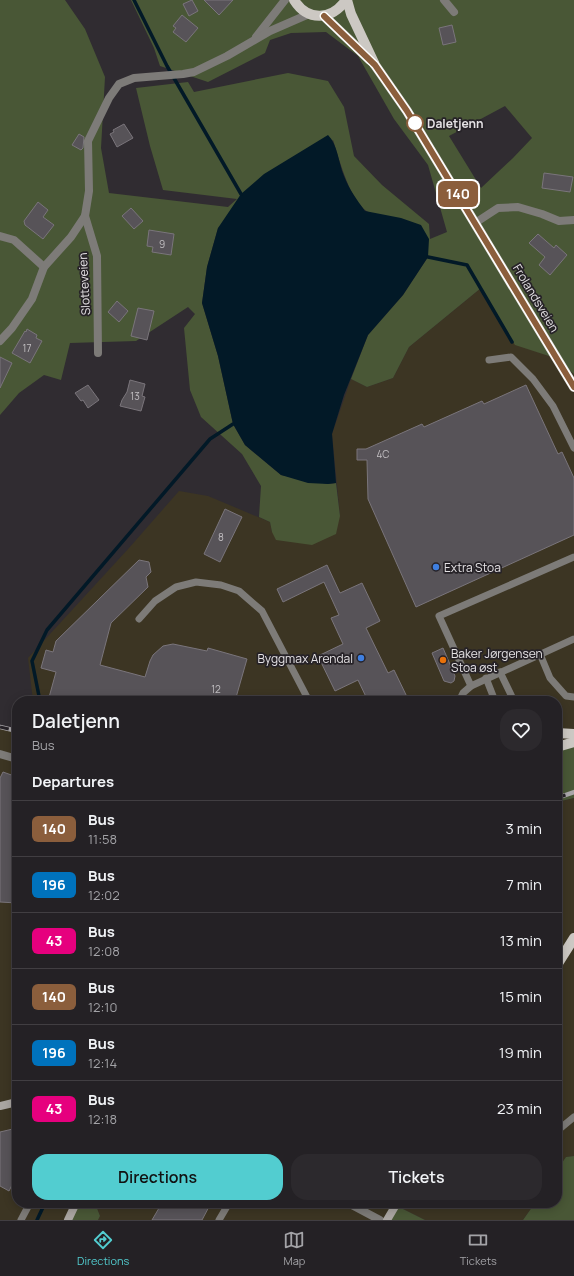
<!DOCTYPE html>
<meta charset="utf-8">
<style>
:root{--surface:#242125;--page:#2c292d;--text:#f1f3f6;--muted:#a3a3a7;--line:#413e42;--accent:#52cdd0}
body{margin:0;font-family:Manrope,sans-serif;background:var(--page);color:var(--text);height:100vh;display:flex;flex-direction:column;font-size:15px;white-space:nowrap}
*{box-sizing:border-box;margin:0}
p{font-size:13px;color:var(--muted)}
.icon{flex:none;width:22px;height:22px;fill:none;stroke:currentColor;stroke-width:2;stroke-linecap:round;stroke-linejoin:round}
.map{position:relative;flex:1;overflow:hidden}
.details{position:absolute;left:12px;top:696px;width:550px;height:512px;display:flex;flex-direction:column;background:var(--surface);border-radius:16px;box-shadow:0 2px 10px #0003,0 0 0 1px var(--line)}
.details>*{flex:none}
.badge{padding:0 8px;border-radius:6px;font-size:14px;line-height:26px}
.map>.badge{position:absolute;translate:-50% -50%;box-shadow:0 0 0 2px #fff}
h2{padding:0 20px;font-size:15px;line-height:36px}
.round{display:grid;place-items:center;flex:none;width:42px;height:42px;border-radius:16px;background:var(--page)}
.summary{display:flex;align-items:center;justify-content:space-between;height:68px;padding:0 20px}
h1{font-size:19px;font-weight:600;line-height:30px}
.button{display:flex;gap:8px;margin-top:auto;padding:8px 20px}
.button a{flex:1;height:46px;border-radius:16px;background:var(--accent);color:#111;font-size:16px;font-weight:600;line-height:46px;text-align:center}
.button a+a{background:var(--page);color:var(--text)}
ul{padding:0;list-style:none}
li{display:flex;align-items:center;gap:12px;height:56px;padding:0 20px;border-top:1px solid var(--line)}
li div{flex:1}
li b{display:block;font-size:15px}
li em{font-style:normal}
li .badge{min-width:44px;font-weight:700;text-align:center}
.menu{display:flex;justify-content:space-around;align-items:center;height:56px;border-top:1px solid var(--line);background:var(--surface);font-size:11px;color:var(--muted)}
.menu a{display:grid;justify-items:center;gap:2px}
.menu .current{color:var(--accent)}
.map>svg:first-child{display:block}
</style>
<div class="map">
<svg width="574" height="1220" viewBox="0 0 574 1220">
<rect width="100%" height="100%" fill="#302c31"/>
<g fill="#3c3523">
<path d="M481,288l34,56 40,14 19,16v366l-17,3v-42h-524l-5,-43 101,-110 50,-57 29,5 62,26 2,10 68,-16 -8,-82 19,-55 16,8 26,-9 16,-31z"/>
<path d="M0,728l17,5v470h61l-7,17h-71z"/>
<path d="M574,798v358l-8,1 -9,13v-368z"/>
<path d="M95,1203h440l-12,17h-98l-30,-15 -7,15h-290l2,-4z"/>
</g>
<g fill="#495736" fill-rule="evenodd">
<path d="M0,0h65l20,29 20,48 -4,71 8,45 119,14 9,-8 -74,-9 -13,-44 -14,-58 52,-6 6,10 94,-19 40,8 16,26 10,49 28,29 47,39 1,15 17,-7 -19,-67 -34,-46 -36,-63 -32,-24 -35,1 -21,7 -5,13 -57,29 -48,-16 -6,-18 -23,-48h443v374l-19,-16 -40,-13 -34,-57 -72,59 -16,31 -26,9 -16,-8 17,-44 35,-40 25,-38 -57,-44c-20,-6 -32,-55 -38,-73l-115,88 -11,39 -5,36 16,53 15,68 12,21 36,30 47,9 8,-1 4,33 -4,18 -24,11 -36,-5 -4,-8 -2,-10 -11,-5 2,-31 -19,-32 -41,-37 -11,-27 -6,-62 11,-14 -7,-7 -52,34 -66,2 -9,37 -17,-5 -25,18 -19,22zM505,106l27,32 -19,20 -32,30 -32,-52z"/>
<path d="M574,740v58l-17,4v-59z"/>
<path d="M574,1156v64h-51l12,-17h22v-33l9,-13z"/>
<path d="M78,1203h17l5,13 -2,4h-27z"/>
<path d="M395,1205l30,15h-37z"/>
</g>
<path fill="#021927" d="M328,135c10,10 10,27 16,41 5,13 13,24 21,35l36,7 20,7 8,14 -1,18 -25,38 -35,40 -24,60 -12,39 4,49 -8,1 -20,-1 -27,-8 -36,-30 -12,-21 -15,-68 -16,-53 5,-36 11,-39 23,-34 23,-20z"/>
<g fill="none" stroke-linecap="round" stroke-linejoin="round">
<g stroke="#021927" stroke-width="3.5">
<path d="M134,0l33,66 74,128"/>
<path d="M428,257l39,8 45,77"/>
<path d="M40,701l-8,-40 15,-31 163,-191 23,-15"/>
<path d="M37,1220l8,-17"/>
</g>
</g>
<g fill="#575358" stroke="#7a757b">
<path d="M192,0l6,11 -9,5 -6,-12z"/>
<path d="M204,0h29l-14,15z"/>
<path d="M182,15l16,13 -12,14 -13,-10 3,-4 -3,-2z"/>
<path d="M452,25l4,17 -13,3 -4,-17z"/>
<path d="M124,124l9,14 -16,9 -7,-13 4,-2 -1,-2z"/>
<path d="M79,134l5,3 -1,11 -2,2 -9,-5z"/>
<path d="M544,173l29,4 -3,15 -28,-4z"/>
<path d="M38,202l10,8 -5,7 11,8 -11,14 -18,-14 -1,-4z"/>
<path d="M131,208l12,13 -9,8 -12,-13z"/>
<path d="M149,230l25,4 -3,21 -19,-3 1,-5 -6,-1z"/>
<path d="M538,234l16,14 2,-3 11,10 -17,20 -11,-10 6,-8 -16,-14z"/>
<path d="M117,301l11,10 -9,11 -11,-10z"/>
<path d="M138,308l16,3 -7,29 -16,-4z"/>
<path d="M27,329l10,6 -1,3 6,3 -12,22 -18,-10 13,-22 1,1z"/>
<path d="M0,357l12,6 -12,25z"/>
<path d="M130,380l15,4 -3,12 3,1 -4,14 -21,-5 2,-6 5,-8z"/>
<path d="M88,385l11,15 -11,8 -5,-8 -2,1 -6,-8z"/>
<path d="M526,385l32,69 4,-2 12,26v57l-158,72 -48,-108 -1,-39h-10v-11h9l56,-25 2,3 58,-26 2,3z"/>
<path d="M225,509l17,8 -22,45 -16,-8z"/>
<path d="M139,560l10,2 2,10 -5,5 2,10 -37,36 -11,42 45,12 5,-16 3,-6 10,-9 10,-2 34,7 1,-3 39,11 -12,42h-187l8,-29 -15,-4 5,-18 7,2 3,-11z"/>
<path d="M327,565l13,28 22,-10 18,38 -14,7 22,45 6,-3 15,31h-41l-10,-21 -23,11 -17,-35 25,-12 -12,-26 8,-3 -15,-33 -41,20 -6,-13z"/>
<path d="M443,648l12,28 -1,5 -3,2 -7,-2 -12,-28z"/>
<path d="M3,772l14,5v126l-17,-1v-124z"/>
<path d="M17,1128v47l-8,16 -9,-5v-54z"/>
<path d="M162,1203h49l-9,17h-50z"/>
</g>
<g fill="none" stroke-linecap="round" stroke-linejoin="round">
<g stroke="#7d7b78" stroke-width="7">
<path d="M489,360l22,-3 22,22 20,27 21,42"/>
<path d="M139,619l16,-18 21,-14 20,-5 25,3 18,6 23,20 47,90"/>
<path d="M540,654l10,24 16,18 8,1"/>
<path d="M500,672l14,29"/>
<path d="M486,678l9,23"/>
<path d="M471,686l-32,-70 135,-59"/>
<path d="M459,701l4,-8 8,-7 103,-47"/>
<path d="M557,1131l17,-14"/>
<path d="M21,1220l9,-17"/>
<path d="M219,1220l10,-17"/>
</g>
<g stroke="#7d7b78" stroke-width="8">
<path d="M444,0l10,12"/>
<path d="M256,37l29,-37"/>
<path d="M85,216l12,40 1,97"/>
<path d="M475,223l23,-15 20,-1 24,7 17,7 15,-1"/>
<path d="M0,236l14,4 30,27"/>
<path d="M0,341l12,-13 20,-29 12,-32 27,-30 14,-21 4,-25 -1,-50 21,-43 10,-14 15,-6 49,-4 11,-2 33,-16 43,-25 39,-17"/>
<path d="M0,754l17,5"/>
<path d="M348,1203l32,17"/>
</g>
<g stroke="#aaa6a2" stroke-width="8">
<path d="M0,1106l17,-4"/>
<path d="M68,1220l8,-17"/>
<path d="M387,1220l10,-17"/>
</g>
<g stroke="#ccc8c3" stroke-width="10">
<path d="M294,0c14,22 38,20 52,0"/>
<path d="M347,0l4,14 24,51 32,46 167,276"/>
<path d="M324,16l46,44"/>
<path d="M557,733l17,1"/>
<path d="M557,747l17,-5"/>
<path d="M557,965l17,-27"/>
</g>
<defs>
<g id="rail">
<path d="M0,727l17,4"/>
<path d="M557,798l17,-6"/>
</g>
</defs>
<use href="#rail" stroke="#aaa7aa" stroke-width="4.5"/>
<use href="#rail" stroke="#262227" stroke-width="3" stroke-dasharray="9" stroke-linecap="butt"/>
</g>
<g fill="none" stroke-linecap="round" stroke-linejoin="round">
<defs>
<path id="line" d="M324,16l51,49 32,46 167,276"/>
</defs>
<use href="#line" stroke="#fff" stroke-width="9"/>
<use href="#line" stroke="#8b5e3c" stroke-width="6"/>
</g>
<circle fill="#fff" stroke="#8b5e3c" stroke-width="2" cx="415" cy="123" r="8"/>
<g fill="#3f7fe0" stroke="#262227" stroke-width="1.5">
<circle cx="436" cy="567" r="4"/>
<circle cx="361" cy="658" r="4"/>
</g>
<circle fill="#e8710a" stroke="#262227" stroke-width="1.5" cx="443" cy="660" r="4"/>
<g text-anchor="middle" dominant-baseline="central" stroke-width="3.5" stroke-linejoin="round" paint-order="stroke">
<g font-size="10" fill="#c1bec1">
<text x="162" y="244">9</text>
<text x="27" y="348">17</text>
<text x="135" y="396">13</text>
<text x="383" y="454">4C</text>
<text x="221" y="537">8</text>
<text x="216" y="689">12</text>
</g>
<g font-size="12" font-weight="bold" fill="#e4e1e4" stroke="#262227" text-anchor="start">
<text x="427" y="123">Daletjenn</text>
</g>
<g font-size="12" fill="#e4e1e4" stroke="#262227">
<text transform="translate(84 284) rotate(-93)">Slotteveien</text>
<text transform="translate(536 298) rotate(59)">Frolandsveien</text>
</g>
<g font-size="12" fill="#e4e1e4" stroke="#262227" text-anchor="start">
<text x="444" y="567">Extra Stoa</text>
<text x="451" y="653">Baker Jørgensen<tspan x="451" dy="14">Stoa øst</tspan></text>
<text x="353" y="658" text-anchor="end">Byggmax Arendal</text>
</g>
</g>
</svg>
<b class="badge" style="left:458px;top:194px;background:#8b5e3c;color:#fff">140</b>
<section class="details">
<div class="summary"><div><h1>Daletjenn</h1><p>Bus</p></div><a class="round"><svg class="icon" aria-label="heart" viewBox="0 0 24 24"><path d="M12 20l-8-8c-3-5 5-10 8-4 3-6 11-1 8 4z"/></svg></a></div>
<h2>Departures</h2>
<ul>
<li><span class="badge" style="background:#8b5e3c;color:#fff">140</span><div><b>Bus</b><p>11:58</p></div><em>3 min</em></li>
<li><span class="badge" style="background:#0072bc;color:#fff">196</span><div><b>Bus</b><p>12:02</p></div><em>7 min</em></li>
<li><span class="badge" style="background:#e6007e;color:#fff">43</span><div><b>Bus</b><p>12:08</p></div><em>13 min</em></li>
<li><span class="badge" style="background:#8b5e3c;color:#fff">140</span><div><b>Bus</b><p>12:10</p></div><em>15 min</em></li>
<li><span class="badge" style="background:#0072bc;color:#fff">196</span><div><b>Bus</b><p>12:14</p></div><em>19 min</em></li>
<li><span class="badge" style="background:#e6007e;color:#fff">43</span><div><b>Bus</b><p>12:18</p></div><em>23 min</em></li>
</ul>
<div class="button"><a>Directions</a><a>Tickets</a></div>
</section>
</div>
<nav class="menu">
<a class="current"><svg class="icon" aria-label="directions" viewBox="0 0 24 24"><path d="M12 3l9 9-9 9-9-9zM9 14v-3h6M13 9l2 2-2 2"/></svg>Directions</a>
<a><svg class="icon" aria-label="map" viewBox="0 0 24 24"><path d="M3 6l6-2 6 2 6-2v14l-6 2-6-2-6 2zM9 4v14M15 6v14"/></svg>Map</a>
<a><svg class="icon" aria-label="tickets" viewBox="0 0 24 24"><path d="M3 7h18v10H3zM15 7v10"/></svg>Tickets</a>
</nav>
